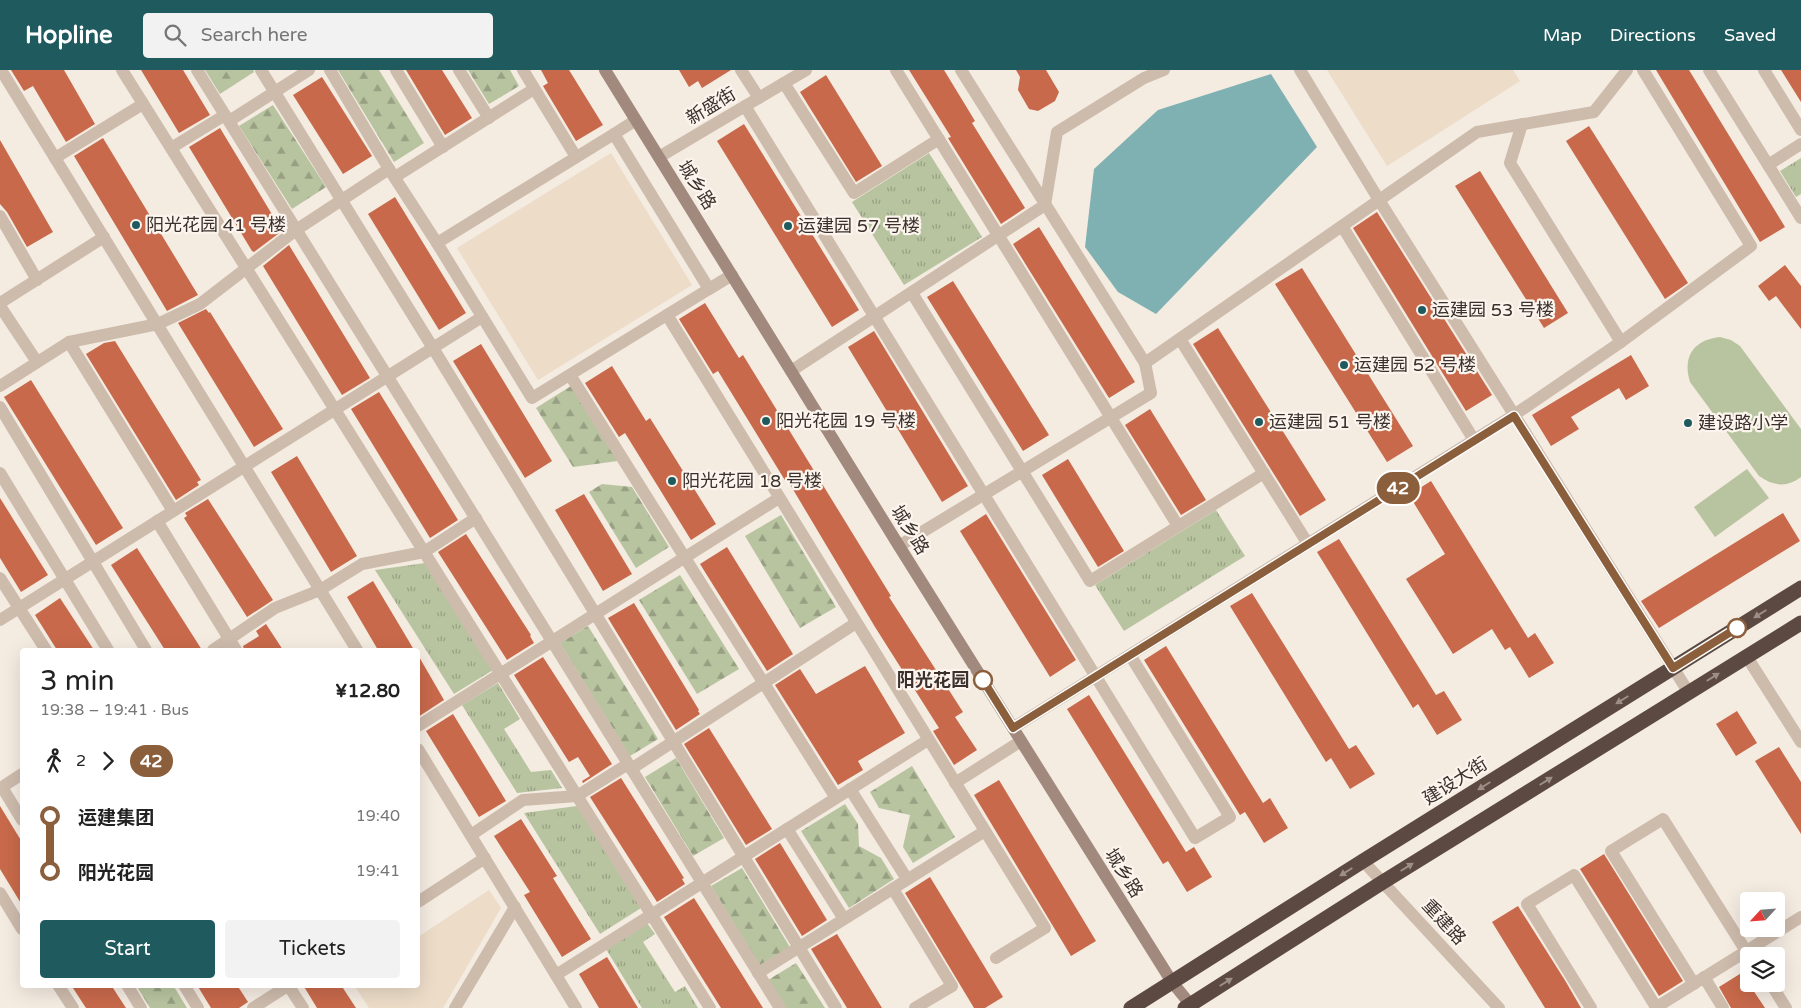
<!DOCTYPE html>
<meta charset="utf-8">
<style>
:root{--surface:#fff;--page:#f2f2f2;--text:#222;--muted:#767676;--accent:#1f5a5e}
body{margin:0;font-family:"Varela Round","Noto Sans SC",sans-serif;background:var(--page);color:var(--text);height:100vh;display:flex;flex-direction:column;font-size:19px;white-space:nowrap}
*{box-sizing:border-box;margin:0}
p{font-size:16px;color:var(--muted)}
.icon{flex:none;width:28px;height:28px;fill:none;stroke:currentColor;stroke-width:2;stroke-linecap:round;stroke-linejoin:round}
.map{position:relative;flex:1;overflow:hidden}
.sheet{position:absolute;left:20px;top:578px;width:400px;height:340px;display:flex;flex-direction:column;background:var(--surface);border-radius:5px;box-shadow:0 5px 20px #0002}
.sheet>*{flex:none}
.badge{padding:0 10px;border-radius:16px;font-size:18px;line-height:32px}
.needle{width:32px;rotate:244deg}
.fabs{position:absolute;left:1740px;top:822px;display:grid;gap:10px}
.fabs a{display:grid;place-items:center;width:45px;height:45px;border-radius:5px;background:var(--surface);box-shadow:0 5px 20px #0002;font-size:25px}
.map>.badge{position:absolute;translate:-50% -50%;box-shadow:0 0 0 2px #fff}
.legs{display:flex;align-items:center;gap:8px;height:55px;padding:0 20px;font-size:16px}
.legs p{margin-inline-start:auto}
.headline{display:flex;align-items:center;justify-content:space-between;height:85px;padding:0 20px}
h1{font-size:28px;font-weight:600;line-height:38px}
.button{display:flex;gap:10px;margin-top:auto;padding:10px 20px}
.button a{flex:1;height:58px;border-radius:5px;background:var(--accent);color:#fff;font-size:20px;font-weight:600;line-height:58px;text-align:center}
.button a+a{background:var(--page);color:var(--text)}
ul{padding:0 20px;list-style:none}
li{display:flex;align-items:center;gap:18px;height:55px;font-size:19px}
li i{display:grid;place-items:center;width:8px;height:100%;margin:0 6px;background:currentColor}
li i::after{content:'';width:12px;height:12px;margin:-6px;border:4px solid;border-radius:50%;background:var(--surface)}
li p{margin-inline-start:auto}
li:first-child i{background:linear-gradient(#0000 50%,currentColor 0)}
li:last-child i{background:linear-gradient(currentColor 50%,#0000 0)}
header{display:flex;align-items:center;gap:30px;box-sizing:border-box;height:70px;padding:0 25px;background:var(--accent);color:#fff}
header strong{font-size:24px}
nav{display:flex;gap:28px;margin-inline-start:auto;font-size:18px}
.search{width:350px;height:45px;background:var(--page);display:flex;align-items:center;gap:12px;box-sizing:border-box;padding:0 18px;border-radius:5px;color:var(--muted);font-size:19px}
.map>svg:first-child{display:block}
</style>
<header>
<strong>Hopline</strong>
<div class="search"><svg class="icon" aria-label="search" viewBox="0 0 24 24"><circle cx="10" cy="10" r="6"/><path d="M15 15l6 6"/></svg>Search here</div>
<nav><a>Map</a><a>Directions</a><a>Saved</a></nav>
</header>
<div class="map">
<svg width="1801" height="938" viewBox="0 0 1801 938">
<defs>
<pattern id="grass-tufts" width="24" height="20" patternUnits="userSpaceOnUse" patternTransform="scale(1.25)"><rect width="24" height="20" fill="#b8c4a0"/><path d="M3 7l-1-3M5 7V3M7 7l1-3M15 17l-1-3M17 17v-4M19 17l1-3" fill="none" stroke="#97a083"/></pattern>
<pattern id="forest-firs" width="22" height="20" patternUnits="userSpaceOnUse" patternTransform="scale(1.25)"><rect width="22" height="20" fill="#b8c4a0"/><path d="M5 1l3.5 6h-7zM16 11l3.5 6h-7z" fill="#97a083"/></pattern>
</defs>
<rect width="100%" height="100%" fill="#f4ebe1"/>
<g fill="url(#grass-tufts)">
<path d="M929,83l53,84 -78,48 -52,-83z"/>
<path d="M1801,88v36l-5,3 -16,-26z"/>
<path d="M1216,440l29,46 -121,75 -29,-46z"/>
<path d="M425,493l68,107 -39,24 -79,-124z"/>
<path d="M498,613l22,36 -16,10 27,43 20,-2 11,18 -45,5 -55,-88z"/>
<path d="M577,736l64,102 -41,26 -76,-121z"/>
<path d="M647,853l8,11 -12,8 32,50 10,-6 13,22h-56l-36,-59z"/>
</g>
<g fill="url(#forest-firs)">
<path d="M205,0h48l1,2 -34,22z"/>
<path d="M338,0h41l45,73 -30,19z"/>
<path d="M468,0h42l9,16 -30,18z"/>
<path d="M273,35l53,82 -34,22 -53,-83z"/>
<path d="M571,316l47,75 -45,6 -37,-59z"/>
<path d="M602,414l30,3 37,60 -33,21 -47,-76z"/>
<path d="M781,445l55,92 -36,21 -55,-92z"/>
<path d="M680,505l59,94 -42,25 -58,-94z"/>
<path d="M588,556l70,113 -28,17 -70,-113z"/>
<path d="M676,688l48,80 -31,18 -48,-79z"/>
<path d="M912,696l43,71 -42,26 -10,-16 7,-32 -31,-7 -9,-16z"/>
<path d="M845,734l13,20 1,22 22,12 13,21 -45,29 -48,-77z"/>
<path d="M742,798l49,81 -30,18 -50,-81z"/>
<path d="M796,893l29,45h-40l-17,-28z"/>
<path d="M136,915h37l14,23h-37z"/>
</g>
<g fill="#b8c4a0">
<path d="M1720,267l11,3 9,6 61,83v48c-14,11 -28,9 -42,-1l-69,-94c-8,-26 4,-42 30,-45z"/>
<path d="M1747,399l22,29 -54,39 -21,-30z"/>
</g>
<g fill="#ecdcc8">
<path d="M1327,0h186l7,11 -133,85z"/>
<path d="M611,83l81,132 -154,95 -81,-132z"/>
<path d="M489,820l12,18 -58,100h-74l-15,-23h64v-48z"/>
</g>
<path fill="#7fb0b2" d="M1271,4l46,73 -161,167 -38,-22 -33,-45 9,-78 64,-59z"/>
<g fill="#c8694b">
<path d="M11,0h53l31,54 -29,18 -33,-56 -9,5z"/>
<path d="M141,0h42l27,45 -31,18z"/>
<path d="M406,0h36l30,48 -27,17z"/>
<path d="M541,0h28l34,55 -27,16 -33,-55 5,-3z"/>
<path d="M679,0h52l-29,18 -4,-7 -9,6z"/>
<path d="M909,0h35l31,51 -3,2 53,85 -24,16 -53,-86 3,-1z"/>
<path d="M1016,0h30l13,22 -4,9 -17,10 -9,-2 -11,-19 2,-13z"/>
<path d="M1656,0h33l96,157 -25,15z"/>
<path d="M1781,0h20v32z"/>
<path d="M826,5l56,91 -26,16 -56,-90z"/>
<path d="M322,7l50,79 -29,18 -50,-79z"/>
<path d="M744,54l115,186 -27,17 -115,-186z"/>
<path d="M1589,56l99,157 -23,16 -99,-158z"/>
<path d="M220,58l62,103 -28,21 -2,-1 -63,-104z"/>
<path d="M103,68l95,157 -31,16 -93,-155z"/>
<path d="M0,70l53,92 -26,15 -20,-35 -7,-8z"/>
<path d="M1480,101l88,142 -24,15 -89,-142z"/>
<path d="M395,127l71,116 -27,17 -71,-116z"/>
<path d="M1377,142l115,183 -26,16 -113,-183z"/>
<path d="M1039,157l96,155 -26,16 -96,-154z"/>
<path d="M289,175l81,133 -28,17 -79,-129z"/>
<path d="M1785,195l16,21v43l-25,-33 -7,5 -11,-15z"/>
<path d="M1302,198l111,178 -26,16 -112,-178z"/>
<path d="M953,211l96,154 -26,16 -96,-154z"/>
<path d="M705,233l34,55 4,-3 148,241 -2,1 74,115 -8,5 22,33 -23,15 -21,-34 6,-3 -64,-101 -87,-146 -2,1 -68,-111 -5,3 -34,-55z"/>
<path d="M206,239l3,4 1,-1 73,117 -29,18 -76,-124z"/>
<path d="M1218,258l108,172 -26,16 -107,-172z"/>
<path d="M874,261l94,155 -26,16 -94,-155z"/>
<path d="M115,271l86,139 -4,2 2,3 -23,15 -90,-146 18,-11z"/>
<path d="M481,274l71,117 -27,17 -72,-117z"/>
<path d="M1631,285l18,31 -23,14 -7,-12 -48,29 8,12 -28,17 -19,-31z"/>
<path d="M612,296l34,55 4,-3 66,106 -25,16 -66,-107 -6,4 -34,-54z"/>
<path d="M31,310l92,148 -27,17 -92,-148z"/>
<path d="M379,322l79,128 -28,18 -79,-129z"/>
<path d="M1150,339l56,91 -25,15 -56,-90z"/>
<path d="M297,386l60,100 -26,16 -60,-100z"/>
<path d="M1068,389l56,92 -26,16 -56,-92z"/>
<path d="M1431,411l97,157 7,-5 19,30 -25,15 -19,-31 -5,3 -13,-21 -39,25 -47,-75 39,-25 -36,-59z"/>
<path d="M584,424l48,80 -29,17 -48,-81z"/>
<path d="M0,428l48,77 -27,17 -21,-34z"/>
<path d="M208,429l65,101 -26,17 -63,-99 3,-2 -2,-3z"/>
<path d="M1783,443l17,28 -141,87 -18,-27z"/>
<path d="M986,444l90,146 -26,17 -90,-146z"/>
<path d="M466,464l65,101 -1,1 4,7 -27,17 -69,-108z"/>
<path d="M1339,469l97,156 8,-4 18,29 -25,15 -19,-31 -5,4 -96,-156z"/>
<path d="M727,477l66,107 -26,17 -67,-107z"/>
<path d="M137,478l65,102h-37l-54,-85z"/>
<path d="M373,511l34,57 7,12h-36l-31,-53z"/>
<path d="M1252,523l97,156 7,-4 19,29 -25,15 -19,-31 -5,4 -96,-156z"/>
<path d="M60,528l34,52h-37l-22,-35z"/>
<path d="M634,533l65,107 -1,1 2,3 -24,16 -68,-112z"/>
<path d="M266,554l17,26h-39l-1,-4 16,-10 -3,-5z"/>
<path d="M1166,576l97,157 7,-5 18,30 -24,15 -19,-31 -5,3 -96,-155z"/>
<path d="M418,585l26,45 -26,17z"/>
<path d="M543,587l69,107 -29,19 -1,-2 8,-5 -12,-19 -9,5 -55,-87z"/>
<path d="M865,596l40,67 -47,28 5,9 -25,15 -63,-100 25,-16 16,25z"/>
<path d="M1089,625l97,157 8,-5 18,30 -25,15 -19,-31 -5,3 -96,-155z"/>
<path d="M1737,641l20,32 -21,13 -20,-32z"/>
<path d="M453,644l53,87 -27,16 -53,-86z"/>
<path d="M709,658l63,101 -26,16 -62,-101z"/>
<path d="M1779,677l22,35v52l-46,-73z"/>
<path d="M621,708l63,100 -2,1 3,5 -28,18 -67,-105z"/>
<path d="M999,710l97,161 -25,15 -97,-161z"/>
<path d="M0,736l22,36v63l-22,-36z"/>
<path d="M521,749l36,57 -4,2 38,61 -29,18 -38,-62 6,-3 -36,-56z"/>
<path d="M780,773l47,77 -25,16 -47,-77z"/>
<path d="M1604,784l79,127 -24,15 -79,-127z"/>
<path d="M930,807l73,120 -18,11h-11l-69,-115z"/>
<path d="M694,828l69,110h-42l-57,-91z"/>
<path d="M1518,836l48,76 15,26h-36l-53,-86z"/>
<path d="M837,864l45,74h-35l-36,-59z"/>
<path d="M607,887l31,51h-39l-20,-34z"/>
<path d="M1743,902l6,12 16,24h-34l-12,-21z"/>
<path d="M71,915h40l15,23h-40z"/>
<path d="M197,915h40l11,17 -9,6h-28z"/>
<path d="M303,915h38l15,23h-39z"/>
</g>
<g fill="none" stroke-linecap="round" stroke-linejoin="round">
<g stroke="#cdbbac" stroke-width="12">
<path d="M1,0l356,580"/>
<path d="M122,0l588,938"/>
<path d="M197,0l583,938"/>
<path d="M261,0l172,278 403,660"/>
<path d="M330,0l59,99"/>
<path d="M396,0l47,77"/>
<path d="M459,0l30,48"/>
<path d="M523,0l53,87"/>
<path d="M741,0l18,28"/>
<path d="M896,0l282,456"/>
<path d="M961,0l184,293"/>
<path d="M1300,0l79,130 310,493"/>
<path d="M1709,0l92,148"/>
<path d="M1764,0l37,60"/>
<path d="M784,13l70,110 85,-54"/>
<path d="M745,36l450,732 35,-21 -100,-162"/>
<path d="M229,51l80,-51"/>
<path d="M614,64l95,155 -177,109 -95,-155z"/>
<path d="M614,64l22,-14"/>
<path d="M171,78l54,-33"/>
<path d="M659,87l147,-87"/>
<path d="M55,88l88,-54"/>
<path d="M1768,95l33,-21"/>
<path d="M395,107l139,-88"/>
<path d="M0,146l37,64"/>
<path d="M1342,156l132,214"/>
<path d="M709,219l23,-14"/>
<path d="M912,223l178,288 174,-108"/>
<path d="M0,233l104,-66"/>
<path d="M0,236l37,56"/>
<path d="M667,245l378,613 -49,30"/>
<path d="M1180,269l128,205"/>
<path d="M69,272l104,169"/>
<path d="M1621,272l130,-96 -108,-176"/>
<path d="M791,301l254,-166 12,-73 87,-54 20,-8"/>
<path d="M570,305l266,423"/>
<path d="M0,316l69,-44 89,-18 42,-20 96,-74 93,-61 48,74"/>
<path d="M0,337l146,243"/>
<path d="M0,403l108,177"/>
<path d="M157,451l79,129"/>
<path d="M899,476l252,-153 -6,-30 332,-231 117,-20 33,-42"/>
<path d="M0,508l46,72"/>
<path d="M0,550l482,-303"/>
<path d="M213,580l62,-42 45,-18 42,-26 62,-12 52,-34"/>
<path d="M1747,587l54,85"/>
<path d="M418,656l361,-228"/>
<path d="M1013,658l501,-313 107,-73 -111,-179 12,-39"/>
<path d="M418,679l158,259"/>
<path d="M631,699l225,-146"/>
<path d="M22,704l-20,13 20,33"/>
<path d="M955,713l66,-42"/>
<path d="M850,719l57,90"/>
<path d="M787,759l57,90"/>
<path d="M471,765l52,-35 54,-4 51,-32"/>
<path d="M1363,791l136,147"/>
<path d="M893,819l59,97 -37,22"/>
<path d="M0,823l22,36"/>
<path d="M418,832l67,-44"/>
<path d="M758,903l227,-142"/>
<path d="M556,905l372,-235"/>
<path d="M1704,907l19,31"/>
<path d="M1694,914l-83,-133 52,-32 83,132"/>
<path d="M1771,914l15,24"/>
<path d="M58,915l15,23"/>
<path d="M127,915l14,23"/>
<path d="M184,915l14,23"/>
<path d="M288,915l15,23"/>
<path d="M253,938l36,-23"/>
<path d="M455,938l60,-101"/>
<path d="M1591,938l-64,-104 47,-29 82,132"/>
<path d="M1655,938l146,-91"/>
</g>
<path stroke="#a18a7d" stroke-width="12" d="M605,0l294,476 273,436 18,22"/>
<g stroke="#5c4a42" stroke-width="15">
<path d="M1131,938l232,-147 438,-273"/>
<path d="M1185,938l198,-126 418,-259"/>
</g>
</g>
<defs><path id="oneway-solid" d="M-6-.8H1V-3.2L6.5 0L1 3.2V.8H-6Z" transform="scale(1.25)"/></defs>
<g fill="#9c8e87">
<use href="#oneway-solid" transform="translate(1760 544) rotate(148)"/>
<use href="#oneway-solid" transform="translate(1713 607) rotate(-32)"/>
<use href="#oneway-solid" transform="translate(1622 630) rotate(148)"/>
<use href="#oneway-solid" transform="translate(1546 711) rotate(-32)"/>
<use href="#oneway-solid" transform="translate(1484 716) rotate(148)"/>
<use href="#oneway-solid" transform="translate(1407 797) rotate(-32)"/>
<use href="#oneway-solid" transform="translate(1346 802) rotate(148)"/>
<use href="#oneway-solid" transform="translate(1226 912) rotate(-32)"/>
</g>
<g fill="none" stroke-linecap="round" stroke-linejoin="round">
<defs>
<path id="line-1" d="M983,610l30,48 501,-312 159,252 64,-40"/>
</defs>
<use href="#line-1" stroke="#fff" stroke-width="11"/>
<use href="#line-1" stroke="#8b5e3c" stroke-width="8"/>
</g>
<g fill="#1f5a5e" stroke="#fbf5ee" stroke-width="2">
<circle cx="136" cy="155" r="5"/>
<circle cx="788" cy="156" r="5"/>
<circle cx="1422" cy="240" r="5"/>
<circle cx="1344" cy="295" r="5"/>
<circle cx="766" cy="351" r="5"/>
<circle cx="1259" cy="352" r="5"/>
<circle cx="1688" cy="353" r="5"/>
<circle cx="672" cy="411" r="5"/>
</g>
<g fill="#fff" stroke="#8b5e3c" stroke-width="2.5">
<circle cx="1737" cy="558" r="9"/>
<circle cx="983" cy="610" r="9"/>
</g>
<g text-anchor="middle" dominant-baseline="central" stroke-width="4.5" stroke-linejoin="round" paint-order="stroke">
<g font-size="18" fill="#3b302b" stroke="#fbf5ee">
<text transform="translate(711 36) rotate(-31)">新盛街</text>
<text transform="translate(697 115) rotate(58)">城乡路</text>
<text transform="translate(910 460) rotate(58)">城乡路</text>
<text transform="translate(1455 711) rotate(-32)">建设大街</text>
<text transform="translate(1124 803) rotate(58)">城乡路</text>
<text transform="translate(1444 852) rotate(47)">重建路</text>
</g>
<g font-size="18" fill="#3b302b" stroke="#fbf5ee" text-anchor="start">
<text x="146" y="155">阳光花园 41 号楼</text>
<text x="798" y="156">运建园 57 号楼</text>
<text x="1432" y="240">运建园 53 号楼</text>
<text x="1354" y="295">运建园 52 号楼</text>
<text x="776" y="351">阳光花园 19 号楼</text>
<text x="1269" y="352">运建园 51 号楼</text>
<text x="1698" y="353">建设路小学</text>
<text x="682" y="411">阳光花园 18 号楼</text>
</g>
<g font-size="18" font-weight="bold" fill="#3b302b" stroke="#fbf5ee" text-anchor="end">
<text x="969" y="610">阳光花园</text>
</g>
</g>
</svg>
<div class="fabs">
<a><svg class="needle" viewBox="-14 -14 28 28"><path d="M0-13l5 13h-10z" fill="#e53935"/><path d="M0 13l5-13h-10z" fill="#767676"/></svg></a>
<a><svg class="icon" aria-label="layers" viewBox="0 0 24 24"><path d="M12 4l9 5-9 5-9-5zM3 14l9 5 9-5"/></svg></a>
</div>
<b class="badge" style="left:1398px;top:418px;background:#8b5e3c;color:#fff">42</b>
<section class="sheet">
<div class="headline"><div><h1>3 min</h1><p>19:38 – 19:41 · Bus</p></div><b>¥12.80</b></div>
<div class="legs"><svg class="icon" aria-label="walk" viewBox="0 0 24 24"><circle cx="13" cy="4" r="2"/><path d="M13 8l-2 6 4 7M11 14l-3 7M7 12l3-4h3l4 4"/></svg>2<svg class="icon" aria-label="forward" viewBox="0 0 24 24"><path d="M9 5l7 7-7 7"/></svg><b class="badge" style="background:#8b5e3c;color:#fff">42</b></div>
<ul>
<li><i style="color:#8b5e3c"></i><b>运建集团</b><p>19:40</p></li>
<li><i style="color:#8b5e3c"></i><b>阳光花园</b><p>19:41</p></li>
</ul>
<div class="button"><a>Start</a><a>Tickets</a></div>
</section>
</div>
